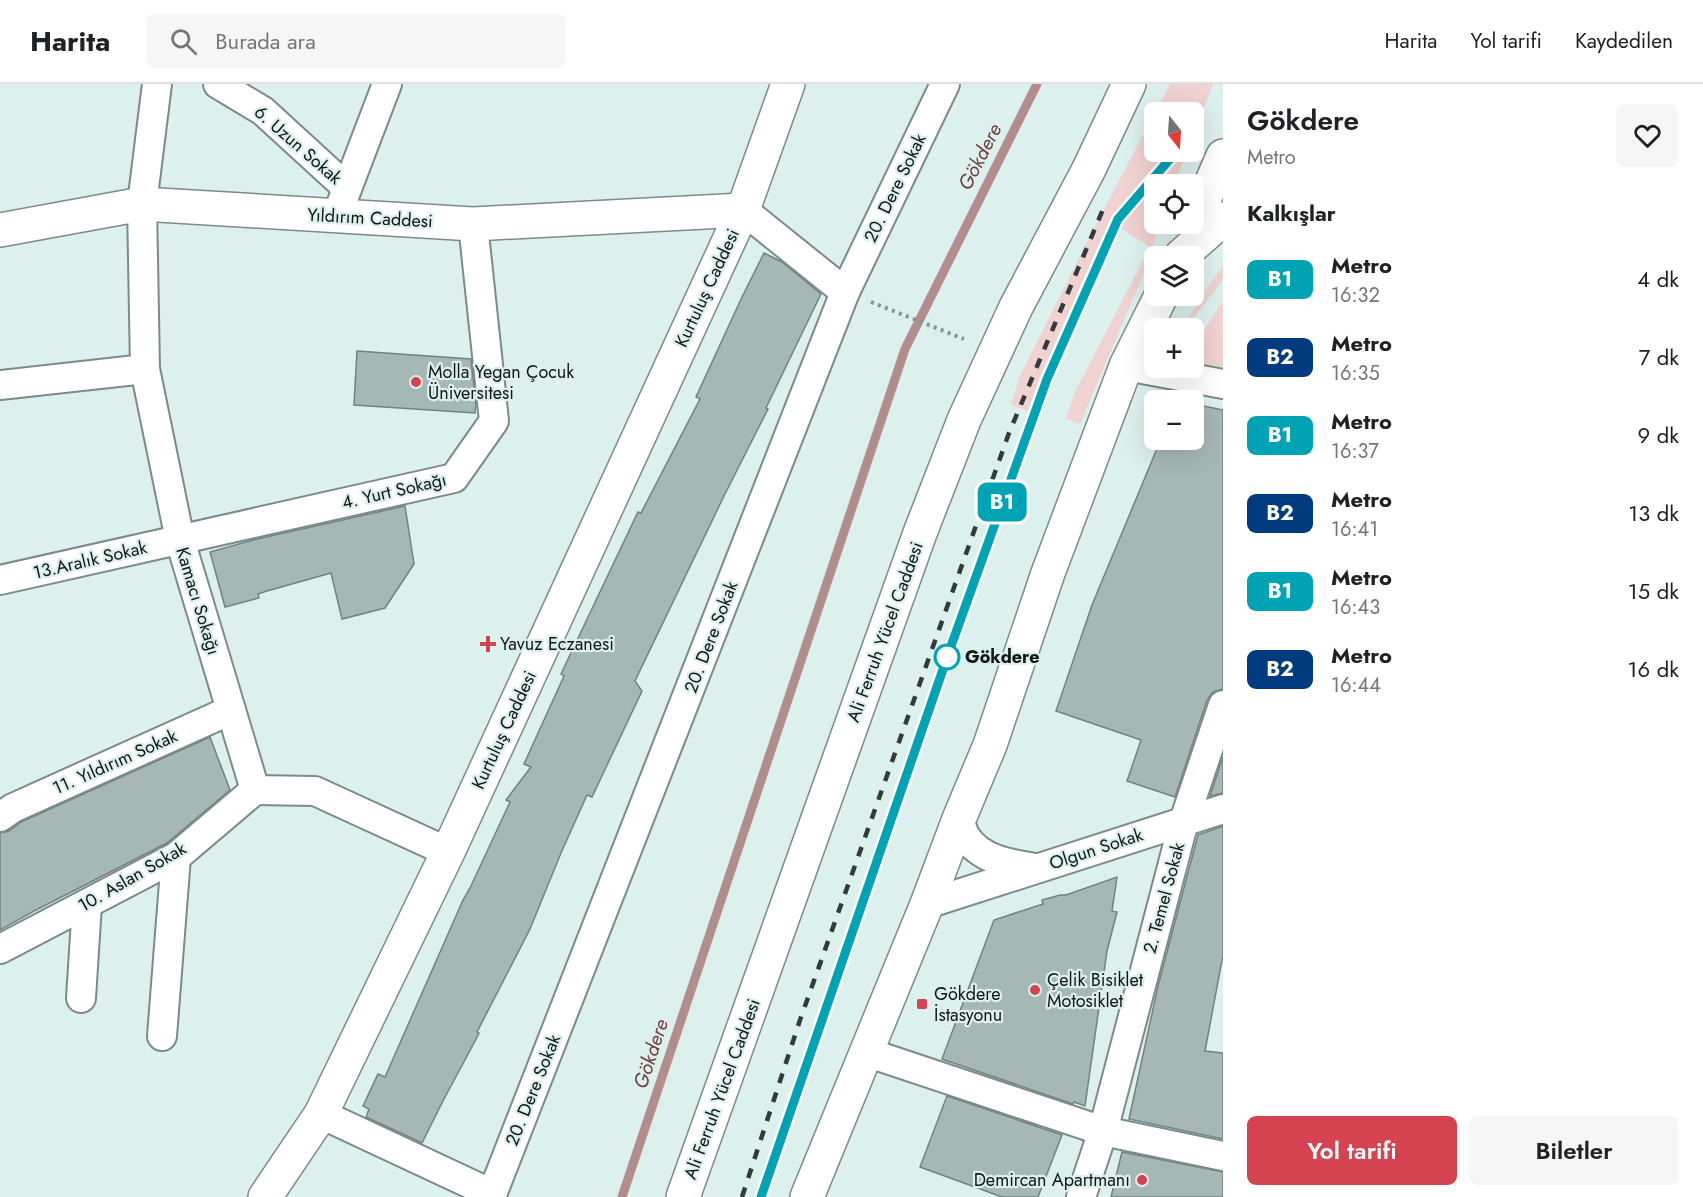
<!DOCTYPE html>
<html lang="tr">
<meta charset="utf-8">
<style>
:root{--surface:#fff;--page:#f6f6f6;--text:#202124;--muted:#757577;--line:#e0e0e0;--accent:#d4434f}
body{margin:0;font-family:Jost,sans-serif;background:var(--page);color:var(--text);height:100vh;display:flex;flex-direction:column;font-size:22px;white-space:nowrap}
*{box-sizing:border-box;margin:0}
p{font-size:20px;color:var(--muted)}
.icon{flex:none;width:33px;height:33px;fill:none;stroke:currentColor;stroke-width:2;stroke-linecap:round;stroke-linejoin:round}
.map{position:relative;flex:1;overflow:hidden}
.details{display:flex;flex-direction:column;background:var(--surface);width:480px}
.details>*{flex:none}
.badge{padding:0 12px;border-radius:9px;font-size:21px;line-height:39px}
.needle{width:39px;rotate:163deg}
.buttons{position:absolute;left:1144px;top:18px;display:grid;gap:12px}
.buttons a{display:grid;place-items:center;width:60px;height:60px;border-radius:9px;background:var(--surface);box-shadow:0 6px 24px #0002;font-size:30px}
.map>.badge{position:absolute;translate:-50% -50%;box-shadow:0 0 0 3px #fff}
h2{padding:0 24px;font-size:22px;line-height:54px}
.round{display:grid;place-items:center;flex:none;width:63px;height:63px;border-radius:9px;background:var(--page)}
.overview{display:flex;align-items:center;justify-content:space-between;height:102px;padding:0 24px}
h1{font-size:28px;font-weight:600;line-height:45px}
.action{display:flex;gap:12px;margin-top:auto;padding:12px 24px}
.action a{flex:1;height:69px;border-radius:9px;background:var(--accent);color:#fff;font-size:24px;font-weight:600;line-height:69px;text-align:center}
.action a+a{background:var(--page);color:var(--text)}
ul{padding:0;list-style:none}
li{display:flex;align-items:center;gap:18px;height:78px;padding:0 24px}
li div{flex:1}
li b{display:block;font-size:22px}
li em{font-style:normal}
li .badge{min-width:66px;font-weight:700;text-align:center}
header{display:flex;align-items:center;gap:36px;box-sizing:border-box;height:84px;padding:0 30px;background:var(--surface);border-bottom:2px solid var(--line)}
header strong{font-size:28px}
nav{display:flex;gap:33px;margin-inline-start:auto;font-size:21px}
.search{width:420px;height:54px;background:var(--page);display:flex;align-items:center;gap:15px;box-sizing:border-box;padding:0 21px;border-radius:9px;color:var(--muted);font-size:22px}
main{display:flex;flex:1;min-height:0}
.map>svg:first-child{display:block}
</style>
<header>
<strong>Harita</strong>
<div class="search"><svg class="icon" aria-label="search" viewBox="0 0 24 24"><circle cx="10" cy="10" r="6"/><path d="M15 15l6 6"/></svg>Burada ara</div>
<nav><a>Harita</a><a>Yol tarifi</a><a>Kaydedilen</a></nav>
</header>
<main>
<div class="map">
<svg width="1223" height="1113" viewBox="0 0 1223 1113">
<rect width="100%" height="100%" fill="#dcf0ee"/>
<g fill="#f0d2d0">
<path d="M1170,0h43l-19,50v-22h-39v40h32l-13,32h-19v40h4l-10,37 -69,163 -14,-5 9,-27 75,-145 -40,-26 -4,8 -78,182 -17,-6 9,-29 70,-140z"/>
<path d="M1223,182v14l-37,48h-4l22,-35z"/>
<path d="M1223,217v77l-29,-10v-22z"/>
</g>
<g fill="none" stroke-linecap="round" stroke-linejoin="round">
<path stroke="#b38d8c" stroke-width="9" d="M622,1113l283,-848 132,-265"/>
</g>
<g fill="#a5b8b6" stroke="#718381" stroke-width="1.5">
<path d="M764,169l18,9 39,32 -55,114 2,1 -44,87 -89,185 7,10 -50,106 -5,-2 -26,58 -31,76 -53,103 2,1 -6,12 -29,54 -22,44 -56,-26 3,-8 -6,-3 15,-32 7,3 78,-177 7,-12 40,-86 -4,-2 25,-33 -7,-3 40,-88 -3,-2 77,-162 3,1 59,-114 -4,-2 46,-100z"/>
<path d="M357,267l114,8 5,45 -1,9 -121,-8z"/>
<path d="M1194,320l29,6v279l-10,3 -6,8 -32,97 -48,-16 14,-41 -85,-29 36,-106 64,-154 5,-11h33z"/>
<path d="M405,422l9,58 -29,44 -43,11 -11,-46 -64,18 -9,3 1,4 -34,9 -15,-55 47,-13z"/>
<path d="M210,653l20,53 -63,53 -133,68 -34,19v-97l9,-2 12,-9z"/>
<path d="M1223,673v36l-13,3z"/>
<path d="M1223,742v129l-18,96 18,2v86l-94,-20 29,-133 40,-151z"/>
<path d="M1117,793l-5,34 5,1 -10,39 -22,155 -11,-4 -1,2 -131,-45 52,-139 49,-16 -1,-4 18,-5h6z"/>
<path d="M947,1012l115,39 -24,62h-36l-82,-30z"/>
<path d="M1122,1068l101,20v25h-112z"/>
</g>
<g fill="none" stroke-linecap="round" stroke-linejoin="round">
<defs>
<g id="minor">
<path d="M157,0l-15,120 3,165 35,171 75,250 60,1 133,61"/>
<path d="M218,0l45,27 84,77"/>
<path d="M342,118l45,-118"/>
<path d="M743,126l102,82"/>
<path d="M1126,282l97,18"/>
<path d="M0,301l145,-16"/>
<path d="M0,496l454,-102 40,-57 -21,-197"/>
<path d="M0,733l13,-9 218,-98"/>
<path d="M959,735c2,6 4,13 7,18 15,23 44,27 69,31"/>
<path d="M927,820l296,-95"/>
<path d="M0,865l176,-92 79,-67"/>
<path d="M81,914l6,-94"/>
<path d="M162,952l14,-179"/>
<path d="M866,968l237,79 120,25"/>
<path d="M321,1030l171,80"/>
<path d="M491,1113l354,-905 100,-208"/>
<path d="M1081,1113l22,-66 81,-310 39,-116"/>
</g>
<g id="major">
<path d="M1194,139l29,-67"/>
<path d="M0,146l142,-26 331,20 270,-14"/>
<path d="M1181,172l42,-37"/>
<path d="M265,1113l56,-83 127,-262 295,-642 45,-126"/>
<path d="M683,1113l237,-664 44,-113 52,-113 73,-138 40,-85"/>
<path d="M807,1113l120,-293 32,-85 31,-74 58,-172 78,-207 35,-70"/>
</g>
</defs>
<use href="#minor" stroke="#798b8a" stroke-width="32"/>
<use href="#major" stroke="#798b8a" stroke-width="36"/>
<path stroke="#859492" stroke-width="4" stroke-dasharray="3 4.5" stroke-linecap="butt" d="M871,218l93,37"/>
<use href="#minor" stroke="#fff" stroke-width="28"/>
<use href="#major" stroke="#fff" stroke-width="33"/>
<g stroke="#323b3a" stroke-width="4.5" stroke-dasharray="10 10" stroke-linecap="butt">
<path d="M742,1113l58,-177 209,-587 95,-226"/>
<path d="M761,1113l189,-548 82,-230 15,-40 71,-160"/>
</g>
</g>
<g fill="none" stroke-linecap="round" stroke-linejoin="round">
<defs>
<path id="line" d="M761,1113l189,-548 97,-270 71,-160 58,-67"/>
</defs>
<use href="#line" stroke="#fff" stroke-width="14"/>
<use href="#line" stroke="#00a3b4" stroke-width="9"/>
</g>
<g fill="#d4434f" stroke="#dcf0ee" stroke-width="2">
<circle cx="416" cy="298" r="6"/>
<path d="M485 551h6v6h6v6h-6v6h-6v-6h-6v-6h6z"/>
<circle cx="1035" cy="906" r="6"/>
<rect x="916" y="914" width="12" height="12" rx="3"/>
<circle cx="1142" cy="1096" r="6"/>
</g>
<circle fill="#fff" stroke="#00a3b4" stroke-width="3" cx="947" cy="573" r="12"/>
<g text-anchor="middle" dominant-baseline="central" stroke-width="4.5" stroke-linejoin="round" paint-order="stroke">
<g font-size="18" fill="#101716" stroke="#dcf0ee">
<text transform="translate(298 61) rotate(41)">6. Uzun Sokak</text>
<text transform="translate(895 104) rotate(-64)">20. Dere Sokak</text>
<text transform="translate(370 134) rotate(3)">Yıldırım Caddesi</text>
<text transform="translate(707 204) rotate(-65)">Kurtuluş Caddesi</text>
<text transform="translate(394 407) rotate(-13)">4. Yurt Sokağı</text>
<text transform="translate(90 476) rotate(-13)">13.Aralık Sokak</text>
<text transform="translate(198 517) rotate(73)">Kamacı Sokağı</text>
<text transform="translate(885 548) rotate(-70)">Ali Ferruh Yücel Caddesi</text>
<text transform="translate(711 553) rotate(-69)">20. Dere Sokak</text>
<text transform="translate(504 646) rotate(-65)">Kurtuluş Caddesi</text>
<text transform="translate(115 678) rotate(-24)">11. Yıldırım Sokak</text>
<text transform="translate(1096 765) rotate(-18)">Olgun Sokak</text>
<text transform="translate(132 793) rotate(-30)">10. Aslan Sokak</text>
<text transform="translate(1164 814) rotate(-75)">2. Temel Sokak</text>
<text transform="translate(722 1005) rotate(-70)">Ali Ferruh Yücel Caddesi</text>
<text transform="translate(533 1006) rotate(-68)">20. Dere Sokak</text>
</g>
<g font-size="18" fill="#101716" stroke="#dcf0ee" text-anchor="start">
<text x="428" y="288">Molla Yegan Çocuk<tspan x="428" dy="21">Üniversitesi</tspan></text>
<text x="500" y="560">Yavuz Eczanesi</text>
<text x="1047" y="896">Çelik Bisiklet<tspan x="1047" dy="21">Motosiklet</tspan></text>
<text x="934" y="910">Gökdere<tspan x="934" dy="21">İstasyonu</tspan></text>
<text x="1130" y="1096" text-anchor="end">Demircan Apartmanı</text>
</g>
<g font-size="18" font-weight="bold" fill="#101716" stroke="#dcf0ee" text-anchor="start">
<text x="965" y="573">Gökdere</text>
</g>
<g font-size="20" font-style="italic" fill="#733d3d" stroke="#dcf0ee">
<text transform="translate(980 73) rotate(-63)">Gökdere</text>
<text transform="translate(651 970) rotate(-72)">Gökdere</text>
</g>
</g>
</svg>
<div class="buttons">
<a><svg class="needle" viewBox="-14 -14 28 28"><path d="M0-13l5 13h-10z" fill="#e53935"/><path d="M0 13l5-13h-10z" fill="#757577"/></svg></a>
<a><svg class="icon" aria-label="locate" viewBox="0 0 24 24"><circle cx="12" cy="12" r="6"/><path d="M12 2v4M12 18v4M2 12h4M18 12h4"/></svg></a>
<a><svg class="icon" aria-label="layers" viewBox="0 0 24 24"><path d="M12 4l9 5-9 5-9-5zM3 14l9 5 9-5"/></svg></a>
<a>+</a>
<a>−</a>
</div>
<b class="badge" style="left:1002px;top:418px;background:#00a3b4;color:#fff">B1</b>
</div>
<section class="details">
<div class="overview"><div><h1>Gökdere</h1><p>Metro</p></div><a class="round"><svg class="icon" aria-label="heart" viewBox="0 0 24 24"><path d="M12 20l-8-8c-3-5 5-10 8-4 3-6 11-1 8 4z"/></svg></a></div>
<h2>Kalkışlar</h2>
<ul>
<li><span class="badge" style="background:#00a3b4;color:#fff">B1</span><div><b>Metro</b><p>16:32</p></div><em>4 dk</em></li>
<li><span class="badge" style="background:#003b80;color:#fff">B2</span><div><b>Metro</b><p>16:35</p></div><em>7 dk</em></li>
<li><span class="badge" style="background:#00a3b4;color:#fff">B1</span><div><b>Metro</b><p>16:37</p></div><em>9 dk</em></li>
<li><span class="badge" style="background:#003b80;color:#fff">B2</span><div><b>Metro</b><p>16:41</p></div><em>13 dk</em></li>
<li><span class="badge" style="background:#00a3b4;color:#fff">B1</span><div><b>Metro</b><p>16:43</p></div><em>15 dk</em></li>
<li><span class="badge" style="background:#003b80;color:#fff">B2</span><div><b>Metro</b><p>16:44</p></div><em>16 dk</em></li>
</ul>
<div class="action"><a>Yol tarifi</a><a>Biletler</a></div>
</section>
</main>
